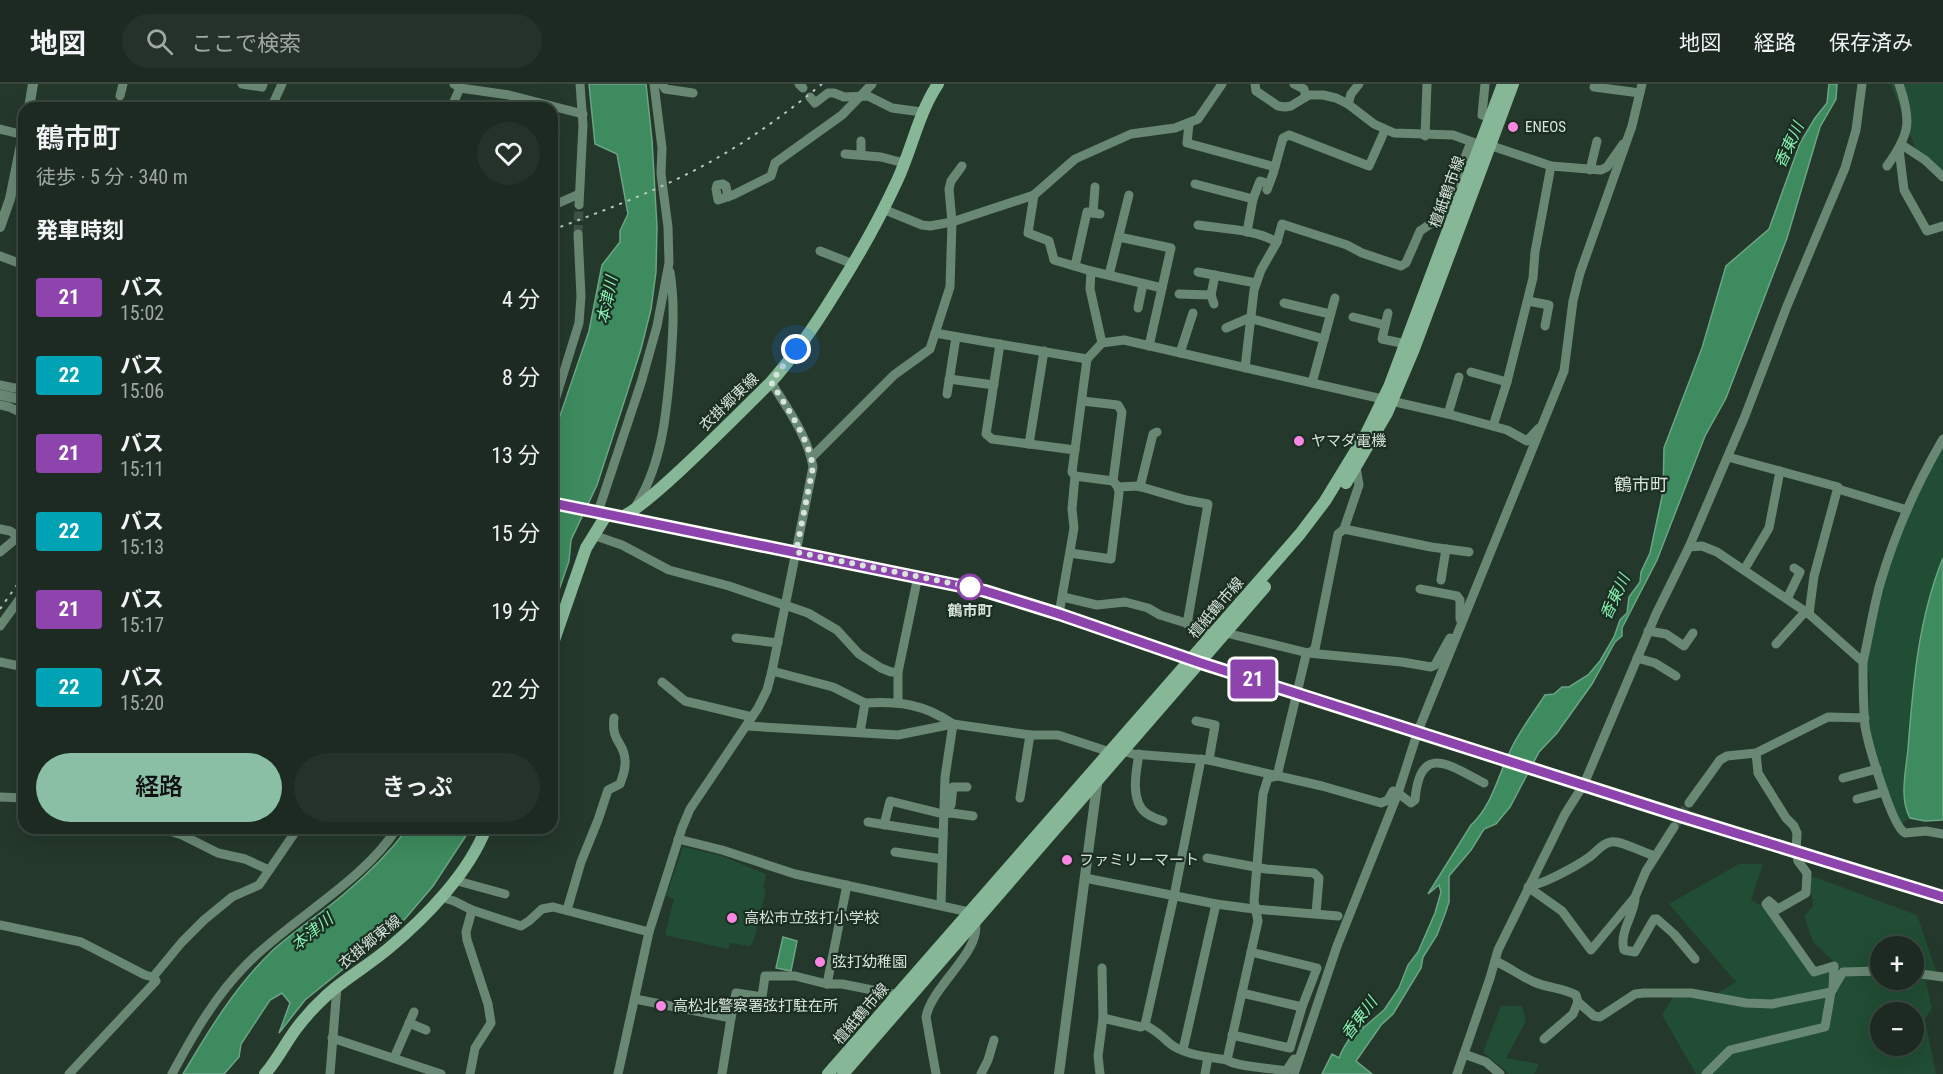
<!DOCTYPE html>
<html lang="ja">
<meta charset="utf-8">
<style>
:root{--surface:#1c2a21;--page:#25322a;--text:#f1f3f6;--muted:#a0a7a5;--line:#3a463f;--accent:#8abfa5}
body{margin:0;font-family:"Roboto Condensed","Noto Sans JP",sans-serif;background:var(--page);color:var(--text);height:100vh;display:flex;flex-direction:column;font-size:22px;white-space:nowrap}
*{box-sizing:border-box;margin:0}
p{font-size:20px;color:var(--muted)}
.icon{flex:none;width:33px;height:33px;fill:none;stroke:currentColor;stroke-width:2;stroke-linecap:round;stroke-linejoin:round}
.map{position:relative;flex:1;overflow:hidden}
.details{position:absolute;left:18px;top:18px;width:540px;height:732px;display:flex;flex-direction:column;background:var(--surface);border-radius:18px;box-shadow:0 6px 24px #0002,0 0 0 2px var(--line)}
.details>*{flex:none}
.badge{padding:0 12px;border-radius:4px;font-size:21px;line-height:39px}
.tools{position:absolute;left:1870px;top:852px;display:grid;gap:12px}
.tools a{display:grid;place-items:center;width:54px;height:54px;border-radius:50%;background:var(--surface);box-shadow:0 6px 24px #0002,0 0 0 2px var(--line);font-size:30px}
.you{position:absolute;width:30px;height:30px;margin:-15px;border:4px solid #fff;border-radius:50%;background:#1a73e8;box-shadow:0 0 0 9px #1a73e833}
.map>.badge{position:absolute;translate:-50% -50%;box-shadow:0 0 0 3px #fff}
h2{padding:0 18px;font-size:22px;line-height:54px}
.round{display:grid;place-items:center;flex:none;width:63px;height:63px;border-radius:32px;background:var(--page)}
.overview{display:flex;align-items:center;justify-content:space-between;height:102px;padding:0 18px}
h1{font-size:28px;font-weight:600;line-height:45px}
.action{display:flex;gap:12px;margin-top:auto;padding:12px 18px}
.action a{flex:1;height:69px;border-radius:36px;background:var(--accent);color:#111;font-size:24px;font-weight:600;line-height:69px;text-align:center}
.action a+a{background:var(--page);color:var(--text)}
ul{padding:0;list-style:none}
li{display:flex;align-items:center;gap:18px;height:78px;padding:0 18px}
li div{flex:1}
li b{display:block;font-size:22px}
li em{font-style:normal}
li .badge{min-width:66px;font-weight:700;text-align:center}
header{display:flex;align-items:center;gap:36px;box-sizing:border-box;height:84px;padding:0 30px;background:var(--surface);border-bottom:2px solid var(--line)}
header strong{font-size:28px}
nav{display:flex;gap:33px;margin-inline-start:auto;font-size:21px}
.search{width:420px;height:54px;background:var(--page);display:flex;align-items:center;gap:15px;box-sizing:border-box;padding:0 21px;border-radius:33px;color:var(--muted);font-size:22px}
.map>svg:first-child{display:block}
</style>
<header>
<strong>地図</strong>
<div class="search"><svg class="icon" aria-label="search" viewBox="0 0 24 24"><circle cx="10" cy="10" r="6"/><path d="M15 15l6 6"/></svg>ここで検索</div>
<nav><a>地図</a><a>経路</a><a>保存済み</a></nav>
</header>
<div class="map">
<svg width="1943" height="990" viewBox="0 0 1943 990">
<rect width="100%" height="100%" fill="#25382c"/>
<g fill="#204d33" fill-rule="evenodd">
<path d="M1891,0h52v98l-26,-29z"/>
<path d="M1943,359v115l-6,16 -13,45 -19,163 1,27 4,9 -7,4 3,6 -9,-7 -29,-93 2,-43 -3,-27 18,-83 32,-82z"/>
<path d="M683,763l36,8 47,19 -3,14 3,1 -12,51 -4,6 -20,-3 -2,6 -63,-14 9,-36 -8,-3z"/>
<path d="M1739,780h24l-12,36 14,8 47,66 22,-12 -21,-20 -9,-26 9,-10 -4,-31 108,40 19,56 -10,11 6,26 -7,11 11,55h-240l-34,-59 11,-18h37l26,-15 -67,-78zM1881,862h33v34h-33zM1881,928h33v34h-33z"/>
<path d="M1501,922h21l4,15 -20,37 33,6 -5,10h-25l-26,-22z"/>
</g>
<g fill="#3d8b5e" stroke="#6ba584" stroke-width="1.5">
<path d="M589,0h57l6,56 5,87 -1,45 -5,37 -10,40 -16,50 -28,86 -26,55 -2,21 -17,49v-171l37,-108 13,-66 18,-23v-11l8,-17 -11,-60 -22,-10z"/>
<path d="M1829,0h8l-1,15 -16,28 -33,111 -61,160 -21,38 -48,124 -35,68v8l-7,6 -23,42 -35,49 -18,19 -29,55 -14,17 -12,5 -13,21 -22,26v26l-4,12 -8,21 -14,22 -2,11 -28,46 -12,11 -25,36 16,13h-50l10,-20 7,4c6,-17 19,-29 27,-45l-4,16 22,-19 15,-22 9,-23 10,-13 17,-39 6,-21 -2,-7 -11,9 43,-69c22,-20 28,-53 41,-78 9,-18 22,-35 33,-52l9,-1 8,-7h7l19,-12 12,-14 14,-24 6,-17 7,-7 2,-16 11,-15 1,-10 9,-19 13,-61 1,-44 38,-100 24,-82 43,-37 31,-86 15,-25 12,-15z"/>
<path d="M1943,474v262l-18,1 -15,-3c-11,-20 -4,-47 -2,-69 5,-64 10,-130 35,-191z"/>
<path d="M408,744h63l-38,58 -29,34 -99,80 -26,33 11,-30 -8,-10 -12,7 -29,44 -2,13 -15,17h-41c26,-44 52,-87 89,-123 22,-20 49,-37 72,-57 24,-20 45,-41 64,-66z"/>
<path d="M783,853l14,4 -6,30 -15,-3z"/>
</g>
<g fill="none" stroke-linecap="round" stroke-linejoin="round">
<g stroke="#405246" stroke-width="9" stroke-dasharray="9 4.5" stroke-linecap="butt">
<path d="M578,150l1,-29"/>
<path d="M1674,743l15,-24"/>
</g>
<g stroke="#698874" stroke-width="9">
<path d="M242,0l20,3 1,-3"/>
<path d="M454,0l6,4 49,7 74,19"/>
<path d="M662,0l3,5 28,4"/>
<path d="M799,0l4,4"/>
<path d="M1255,0l1,7 22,15 7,1 6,-1 18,-11h14l13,3 12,6 26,20 20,9 59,2 22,8"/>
<path d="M1294,0l10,5 2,8"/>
<path d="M1485,0l-3,31 12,4"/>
<path d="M1594,3l46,6"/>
<path d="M120,12l3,-12"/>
<path d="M810,13l5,6 13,-10h6l10,4 24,-1 24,12 30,4"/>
<path d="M1348,20l3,-10 8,-10"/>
<path d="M271,24l11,-24"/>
<path d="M451,24l9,-20"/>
<path d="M1189,40l-2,19 88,24"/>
<path d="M0,45l24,6"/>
<path d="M1425,52l2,-52"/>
<path d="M861,57v14"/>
<path d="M1486,60l65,22 50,4 6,-3 16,-23"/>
<path d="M1902,61l23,15 18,17"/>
<path d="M1899,65l5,41 23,41 16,-5"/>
<path d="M845,70l36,3 23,6"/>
<path d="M1887,82c23,-32 25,-45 12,-82"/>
<path d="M1590,86l7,-29"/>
<path d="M1195,100l58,15"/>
<path d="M1267,106l6,-16 10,-36 6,-3 80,31 16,-36"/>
<path d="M1034,111l-6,38 21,8 5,19 37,11 -1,18 12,54"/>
<path d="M728,113l-2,-11 -3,-2 -6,1 -1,4 2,11 15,-5 38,-19 4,-13 67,-48 30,-31"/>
<path d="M579,121l4,-80 -3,-41"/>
<path d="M552,122l27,-12"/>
<path d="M883,125l39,16 8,1 22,-4 82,-27 41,-36 56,-25 44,-6 23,-9 24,-35"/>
<path d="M1093,129l2,-26"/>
<path d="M1198,141c25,4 56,4 79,17"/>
<path d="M1247,148l6,-33 7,-18 9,3"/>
<path d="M1119,153l52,11 -22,98"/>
<path d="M820,167l33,13"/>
<path d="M0,172l24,9"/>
<path d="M1075,182l12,-54 13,2"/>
<path d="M1091,187l71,17"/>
<path d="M1198,188l58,11"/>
<path d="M1109,191l20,-80"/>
<path d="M1179,210l32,1"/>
<path d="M1528,217l21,4 -4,21"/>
<path d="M1284,219l46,11"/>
<path d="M1214,220l-3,-9 4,-20"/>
<path d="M1138,224l5,-24"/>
<path d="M1388,229l-6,26 24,5"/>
<path d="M1353,233l32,8"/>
<path d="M1226,244l23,-10 75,21"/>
<path d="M935,249l152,26 15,-16 22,-3 324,74 59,16 20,11 12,-13"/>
<path d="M1000,260l-14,90 6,5 83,11"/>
<path d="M1180,269l13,-40"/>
<path d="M1245,284l9,-78 7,-20 16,-28 5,-18 65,21 15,8 39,13 5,-3 14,-32 22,-15 29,-74"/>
<path d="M1471,288l36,10"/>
<path d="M949,295l45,6"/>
<path d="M1312,299l23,-85"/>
<path d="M0,301l14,3 10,-1"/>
<path d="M947,310l9,-57"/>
<path d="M1082,317l36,4 4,7 -9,69"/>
<path d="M0,321l9,2 15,7"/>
<path d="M552,326l27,-87 2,-27 -3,-62"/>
<path d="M1448,330l11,-37"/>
<path d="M1493,342l14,-44 26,-104 2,-26 16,-86"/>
<path d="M1029,360l15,-93"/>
<path d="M812,373l82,-82 36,-26 20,-62 2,-65 -3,-33 2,-8 11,-15"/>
<path d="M1728,373l110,30 -24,89 -5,38"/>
<path d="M1118,403l20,-1 48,14 22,4 -21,120"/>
<path d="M1140,403l13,-53 4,-2"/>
<path d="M1838,405l69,21"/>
<path d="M637,420c26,-43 30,-95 34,-144 2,-29 4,-58 -1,-88"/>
<path d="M598,428l43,-129 16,-57 12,-63 -1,-36 -7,-53 1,-26 -8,-64"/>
<path d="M0,445l10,2 8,5"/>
<path d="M1344,445l87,18 38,5"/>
<path d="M593,451l29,10 47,25 60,16 79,27 29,17 22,24 22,14 10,4h7"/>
<path d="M1689,463l13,-1 15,6 92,62 54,48c0,21 0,43 2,64 3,18 27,101 40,107l21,-2 17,3"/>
<path d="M0,468l24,-20"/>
<path d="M1070,469l41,6 8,-66 -1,-6 -5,-6 -38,-5"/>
<path d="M1744,486l25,-42 11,-57"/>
<path d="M1441,496l5,-31"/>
<path d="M1420,505l37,7 3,4v19"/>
<path d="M1063,513l34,8 28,-3 23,6 12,7 55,17"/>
<path d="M1787,515l13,-27 -6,-4"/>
<path d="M1059,530l15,-86 -2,-19 3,-33 -3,-4 15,-113"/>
<path d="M0,542l24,-33"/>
<path d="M1648,547l18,3 18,12 9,-13"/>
<path d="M1226,549l82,20 94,9 29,5 4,-2 15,-27"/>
<path d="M736,554l42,5"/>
<path d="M1776,560l29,-32"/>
<path d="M1637,574l18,5 21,13"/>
<path d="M0,578l24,5"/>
<path d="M1863,578c6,-26 10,-53 17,-78 15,-51 36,-99 63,-145"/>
<path d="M772,587l61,16 32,16 -5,29"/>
<path d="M662,598l23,19 67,16"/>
<path d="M865,619c34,-2 59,1 88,21l-8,53 -4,127"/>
<path d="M898,619v-31l20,-96"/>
<path d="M1196,637l19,4 -6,35"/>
<path d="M747,642l151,9 55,-11 77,11h28l52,17"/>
<path d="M1123,667l10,3 76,6 113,26 59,17 7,-3 5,-9"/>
<path d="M1756,669l2,20 28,45 8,8 3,7 -1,18 2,10 9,12 -1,20 -28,16 -9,-8 -3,3 48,68 20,-6 -1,23"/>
<path d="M1139,670c-3,17 -9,47 7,59 5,4 12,6 17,8"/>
<path d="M1201,675l-27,137 -29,129c10,5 15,9 23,17 14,13 41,15 59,18l31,-139 -4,-20 9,-107 5,-16 9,-2 29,-121 9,-6 23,-115 6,-5 15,-44 -3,-18"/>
<path d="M1843,694l34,-9"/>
<path d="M1398,709l13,10 4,-3c5,-58 34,-35 69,-17"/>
<path d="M0,713l24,1"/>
<path d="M1020,714l10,-63"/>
<path d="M1857,715l27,-7"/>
<path d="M1689,719l31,-43 7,-4 29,-3 72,-36 37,1"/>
<path d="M951,721l2,-18h14"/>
<path d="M868,738l75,12"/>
<path d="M884,741l6,-24 53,13 8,-1 22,3"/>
<path d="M130,744l8,2h29l15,5 36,18 27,6 24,11"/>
<path d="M678,755l44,11 73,24 174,38"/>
<path d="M895,768l47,7"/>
<path d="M1207,774l59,11 48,4 5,5 -3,35"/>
<path d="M1085,794l131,26 38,5 84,7"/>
<path d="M454,796l51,14"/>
<path d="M847,801l-20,99h15l56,11"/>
<path d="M1530,801c11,1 48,-20 58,-27 8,-5 14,-15 23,-16 9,-2 33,11 44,14"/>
<path d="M1528,803l34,24 29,39 44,-53 11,-26 28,-44"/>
<path d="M441,813l13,4 18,9 49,16 8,-5 13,-12 11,-2 96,25"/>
<path d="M1635,816c-2,16 -16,33 -11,50l11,2 19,-33h3l17,15 21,25"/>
<path d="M567,826l14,-48 17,-42 10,-30 12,-6c3,-8 6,-16 5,-24 -1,-19 -14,-17 -11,-42"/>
<path d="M0,841l81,17 64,33 8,2 29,-35 22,-22 28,-23 27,-12 39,-57"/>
<path d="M1495,877c14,6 25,15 39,21 14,6 29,6 42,13l2,7 16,14 6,1 35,-23 9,-1h47l55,10 26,1 59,-12"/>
<path d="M1102,884l1,50 38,9 4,-2"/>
<path d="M1914,889l29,4"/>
<path d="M1242,909l60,14"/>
<path d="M635,915l96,19 5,-25 26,4 3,-21h30l32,8"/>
<path d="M409,939l17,7"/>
<path d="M1232,951l58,13 12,-41 15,-39 -66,-16"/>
<path d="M332,954l109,36"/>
<path d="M1544,955l29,-25 5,-12"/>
<path d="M1183,966l33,-146"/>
<path d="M1464,970l22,8 14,12"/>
<path d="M394,974l20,-46"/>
<path d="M1227,976c10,7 44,8 59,11l8,-12"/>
<path d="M69,990l87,-93 -3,-4"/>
<path d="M172,990c21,-39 43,-78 75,-110 44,-45 117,-83 150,-136"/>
<path d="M330,990l7,-87"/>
<path d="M470,990l5,-26 16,-25 -3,-19 -21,-64 -1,-8 6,-22"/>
<path d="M618,990l31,-142 33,-104 8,-19 68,-101 9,-18 5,-19 41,-204c-5,-31 -26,-59 -42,-85"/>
<path d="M722,990l9,-56"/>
<path d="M936,990l-10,-57c6,-32 57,-66 49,-96"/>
<path d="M981,990l7,-14 6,-20"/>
<path d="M1100,990l-2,-18 5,-38"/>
<path d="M1205,990l3,-17"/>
<path d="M1294,990l43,-128 61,-153 20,-62 146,-360 9,-70 7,-28 52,-147 10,-42"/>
<path d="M1457,990l33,-96 8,-28 67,-136 19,-30 72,-170 33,-67 56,-131 42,-110 58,-138 11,-38 6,-46"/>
<path d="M1706,990l24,-24 95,-23 6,-35 12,-20 38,-1"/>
</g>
<g stroke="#698874" stroke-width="10">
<path d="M29,24l4,-24"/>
<path d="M0,143l10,-28 14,-69"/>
<path d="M0,311l24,5"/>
<path d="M552,419l55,11"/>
<path d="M620,433l365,74 74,23 142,49 476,152 266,82"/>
<path d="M1059,990l39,-297"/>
</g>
<g stroke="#86b898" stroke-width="12">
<path d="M1346,399l41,-70 27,-64 99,-265"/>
<path d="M552,562l34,-98 21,-34c3,1 10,3 13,3 23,-4 128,-113 151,-135 24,-27 45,-58 64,-89 23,-36 44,-73 62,-112 15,-32 21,-67 41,-97"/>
<path d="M265,990c12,-14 20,-30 31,-45 9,-12 20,-24 31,-34 19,-17 42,-30 62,-47 36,-30 80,-75 97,-120"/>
<path d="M828,990l472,-540 25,-33 41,-67 23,-47 114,-303"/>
<path d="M843,990l422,-487"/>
</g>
<g stroke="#b9c6be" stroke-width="2" stroke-dasharray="3 6" stroke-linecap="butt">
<path d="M552,146c56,-21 113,-42 165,-72 37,-21 72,-47 105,-74"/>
<path d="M0,525l24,-34"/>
</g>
</g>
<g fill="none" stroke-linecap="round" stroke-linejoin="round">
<defs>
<path id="line" d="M552,419l433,88 74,23 142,49 476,152 266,82"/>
</defs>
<use href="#line" stroke="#fff" stroke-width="14"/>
<use href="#line" stroke="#8e44ad" stroke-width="9"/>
<path stroke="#d7e3db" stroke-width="6" stroke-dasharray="0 10.8" d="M796,265l-25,33c16,26 37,55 42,85l-17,85 174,35"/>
</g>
<g fill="#fc86e3" stroke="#1b2e22" stroke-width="2">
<circle cx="1513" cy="43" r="6"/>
<circle cx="1299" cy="357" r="6"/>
<circle cx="1067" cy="776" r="6"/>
<circle cx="732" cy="834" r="6"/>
<circle cx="820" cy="878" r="6"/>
<circle cx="661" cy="922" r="6"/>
</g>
<circle fill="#fff" stroke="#8e44ad" stroke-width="3" cx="970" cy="503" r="12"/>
<g text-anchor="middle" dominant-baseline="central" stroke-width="4.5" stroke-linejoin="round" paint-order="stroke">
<g font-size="15" fill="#d7e3db" stroke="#1b2e22" text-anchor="start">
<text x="1525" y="43">ENEOS</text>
<text x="1311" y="357">ヤマダ電機</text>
<text x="1079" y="776">ファミリーマート</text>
<text x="744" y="834">高松市立弦打小学校</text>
<text x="832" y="878">弦打幼稚園</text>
<text x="673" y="922">高松北警察署弦打駐在所</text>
</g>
<g font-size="15" fill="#d7e3db" stroke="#1b2e22">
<text transform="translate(1447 108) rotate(-70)">檀紙鶴市線</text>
<text transform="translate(729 318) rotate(-44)">衣掛郷東線</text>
<text transform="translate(1216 524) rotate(-49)">檀紙鶴市線</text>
<text transform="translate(370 858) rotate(-39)">衣掛郷東線</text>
<text transform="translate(861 930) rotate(-49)">檀紙鶴市線</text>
</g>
<g font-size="15" font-weight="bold" fill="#d7e3db" stroke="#1b2e22">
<text x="970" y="527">鶴市町</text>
</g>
<g font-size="16" font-style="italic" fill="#87f1b1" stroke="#1b2e22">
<text transform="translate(1789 61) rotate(-65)">香東川</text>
<text transform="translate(607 216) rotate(-78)">本津川</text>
<text transform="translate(1615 513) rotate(-65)">香東川</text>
<text transform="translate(312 848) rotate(-39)">本津川</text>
<text transform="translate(1359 934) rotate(-53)">香東川</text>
</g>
<g font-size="18" fill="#d7e3db" stroke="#1b2e22">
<text x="1641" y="400">鶴市町</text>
</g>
</g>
</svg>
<div class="tools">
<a>+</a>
<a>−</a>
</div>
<div class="you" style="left:796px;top:265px"></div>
<b class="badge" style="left:1253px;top:595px;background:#8e44ad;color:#fff">21</b>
<section class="details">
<div class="overview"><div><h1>鶴市町</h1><p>徒歩 · 5 分 · 340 m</p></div><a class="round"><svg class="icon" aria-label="heart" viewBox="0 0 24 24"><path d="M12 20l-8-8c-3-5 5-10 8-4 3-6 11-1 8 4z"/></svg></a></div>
<h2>発車時刻</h2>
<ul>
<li><span class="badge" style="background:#8e44ad;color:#fff">21</span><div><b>バス</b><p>15:02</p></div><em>4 分</em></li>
<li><span class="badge" style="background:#00a3b4;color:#fff">22</span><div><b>バス</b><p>15:06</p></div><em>8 分</em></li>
<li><span class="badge" style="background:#8e44ad;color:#fff">21</span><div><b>バス</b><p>15:11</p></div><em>13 分</em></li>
<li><span class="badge" style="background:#00a3b4;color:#fff">22</span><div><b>バス</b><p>15:13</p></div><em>15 分</em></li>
<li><span class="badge" style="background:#8e44ad;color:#fff">21</span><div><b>バス</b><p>15:17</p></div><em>19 分</em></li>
<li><span class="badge" style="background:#00a3b4;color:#fff">22</span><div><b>バス</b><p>15:20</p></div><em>22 分</em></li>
</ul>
<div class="action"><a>経路</a><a>きっぷ</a></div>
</section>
</div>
